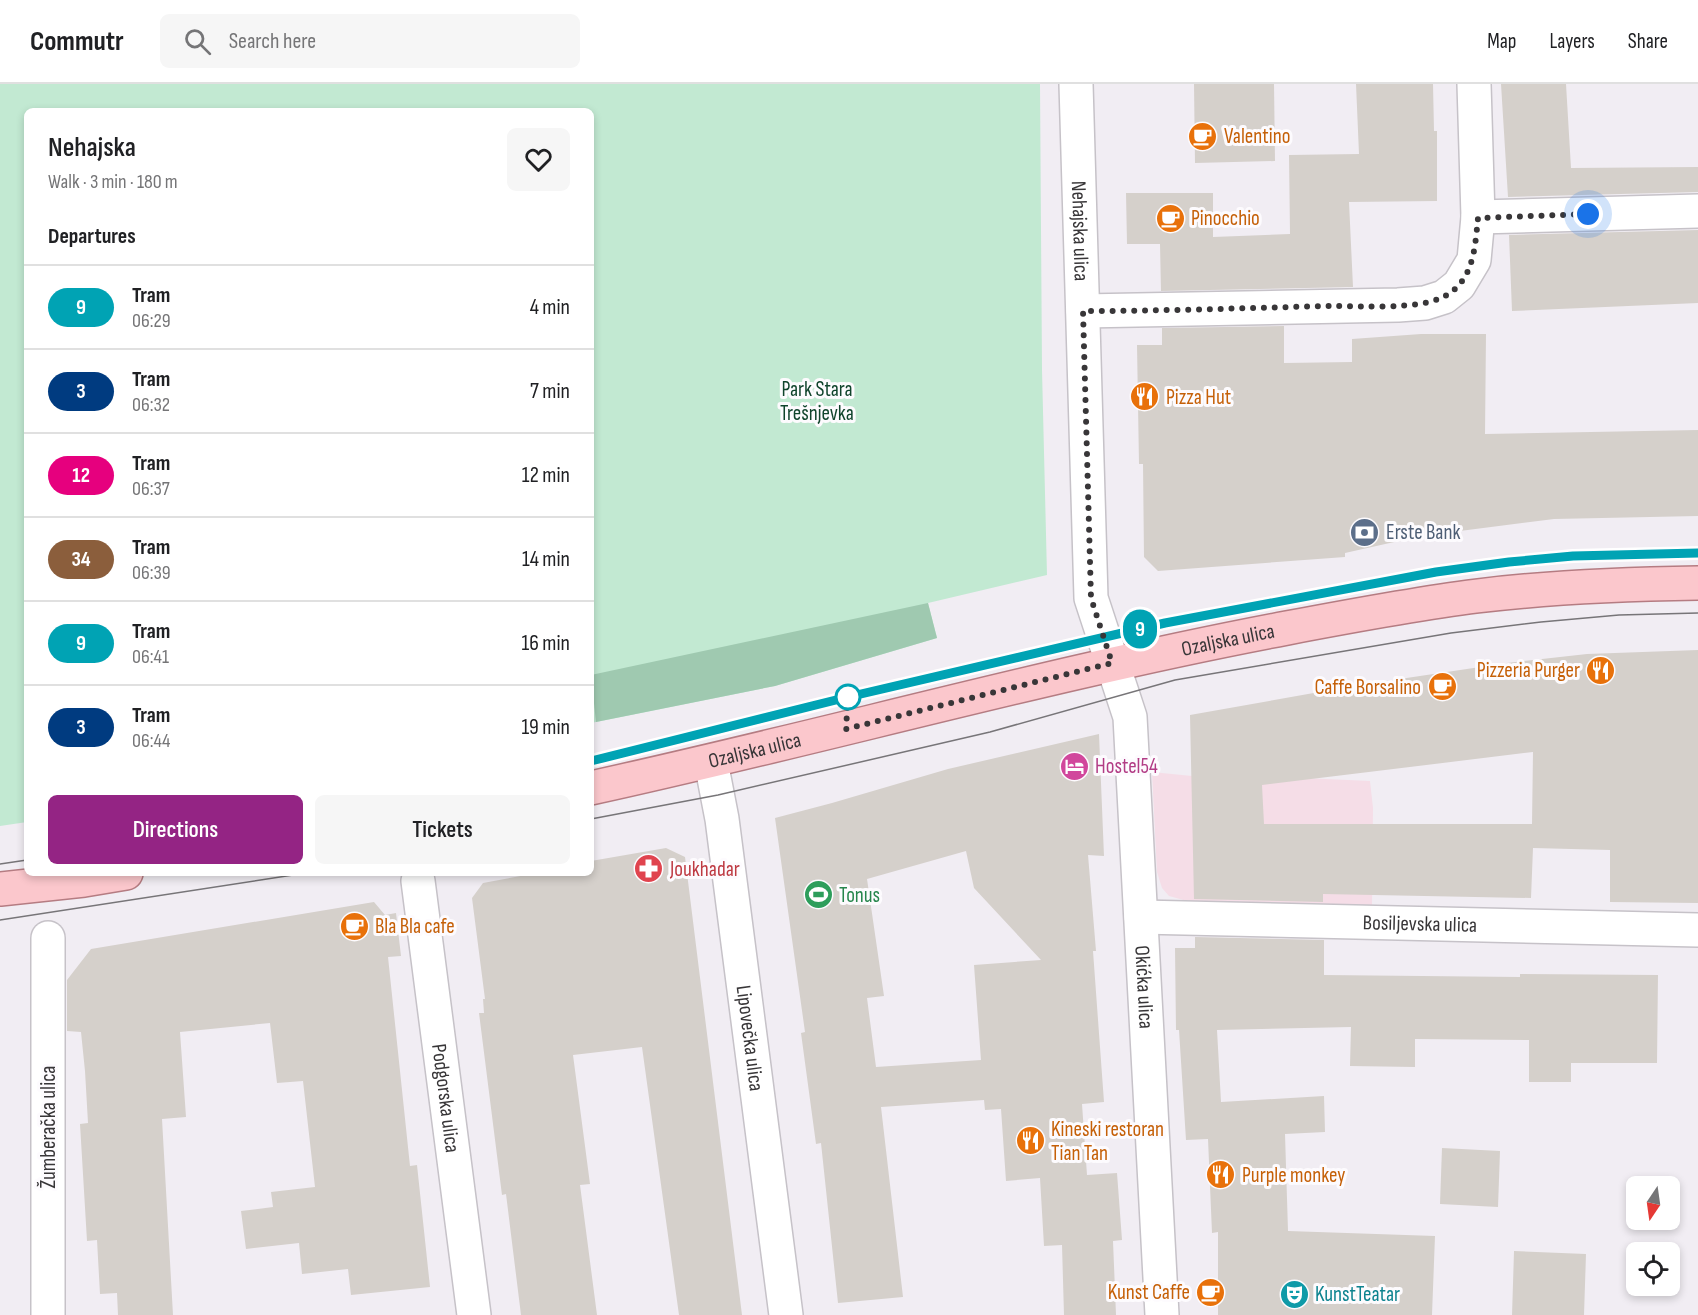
<!DOCTYPE html>
<meta charset="utf-8">
<style>
:root{--surface:#fff;--page:#f6f6f6;--text:#202124;--muted:#757577;--line:#e0e0e0;--accent:#942484}
body{margin:0;font-family:"Sofia Sans Condensed",sans-serif;background:var(--page);color:var(--text);height:100vh;display:flex;flex-direction:column;font-size:22px;white-space:nowrap}
*{box-sizing:border-box;margin:0}
p{font-size:20px;color:var(--muted)}
.icon{flex:none;width:33px;height:33px;fill:none;stroke:currentColor;stroke-width:2;stroke-linecap:round;stroke-linejoin:round}
.map{position:relative;flex:1;overflow:hidden}
.side{position:absolute;left:24px;top:24px;width:570px;height:768px;display:flex;flex-direction:column;background:var(--surface);border-radius:9px;box-shadow:0 3px 9px #0003}
.side>*{flex:none}
.badge{padding:0 12px;border-radius:20px;font-size:21px;line-height:39px}
.needle{width:39px;rotate:193deg}
.buttons{position:absolute;left:1626px;top:1092px;display:grid;gap:12px}
.buttons a{display:grid;place-items:center;width:54px;height:54px;border-radius:9px;background:var(--surface);box-shadow:0 3px 9px #0003;font-size:30px}
.you{position:absolute;width:30px;height:30px;margin:-15px;border:4px solid #fff;border-radius:50%;background:#1a73e8;box-shadow:0 0 0 9px #1a73e833}
.map>.badge{position:absolute;translate:-50% -50%;box-shadow:0 0 0 3px #fff}
h2{padding:0 24px;font-size:22px;line-height:54px}
.round{display:grid;place-items:center;flex:none;width:63px;height:63px;border-radius:9px;background:var(--page)}
.overview{display:flex;align-items:center;justify-content:space-between;height:102px;padding:0 24px}
h1{font-size:28px;font-weight:600;line-height:45px}
.primary-button{display:flex;gap:12px;margin-top:auto;padding:12px 24px}
.primary-button a{flex:1;height:69px;border-radius:9px;background:var(--accent);color:#fff;font-size:24px;font-weight:600;line-height:69px;text-align:center}
.primary-button a+a{background:var(--page);color:var(--text)}
ul{padding:0;list-style:none}
li{display:flex;align-items:center;gap:18px;height:84px;padding:0 24px;border-top:2px solid var(--line)}
li div{flex:1}
li b{display:block;font-size:22px}
li em{font-style:normal}
li .badge{min-width:66px;font-weight:700;text-align:center}
header{display:flex;align-items:center;gap:36px;box-sizing:border-box;height:84px;padding:0 30px;background:var(--surface);border-bottom:2px solid var(--line)}
header strong{font-size:28px}
nav{display:flex;gap:33px;margin-inline-start:auto;font-size:21px}
.search{width:420px;height:54px;background:var(--page);display:flex;align-items:center;gap:15px;box-sizing:border-box;padding:0 21px;border-radius:9px;color:var(--muted);font-size:22px}
.map>svg:first-child{display:block}
</style>
<header>
<strong>Commutr</strong>
<div class="search"><svg class="icon" aria-label="search" viewBox="0 0 24 24"><circle cx="10" cy="10" r="6"/><path d="M15 15l6 6"/></svg>Search here</div>
<nav><a>Map</a><a>Layers</a><a>Share</a></nav>
</header>
<div class="map">
<svg width="1698" height="1231" viewBox="0 0 1698 1231">
<rect width="100%" height="100%" fill="#f1edf3"/>
<path fill="#f5dde7" d="M1152,688l40,4 46,-1 132,6 3,27 -1,97 -185,-4 -18,-5 -7,-8 -5,-16z"/>
<path fill="#c2e9d2" d="M0,0h1040l2,286 5,205 -119,28 9,35 -162,48 -184,37v-612h-564v711l-27,4z"/>
<path fill="#9fc9b0" d="M928,519l9,35 -162,48 -179,36 -5,-47z"/>
<g fill="#d5d0cb" fill-rule="evenodd">
<path d="M1194,0h80l1,77 -80,2z"/>
<path d="M1356,0h77l1,47h3v70l-88,1 4,85 -192,4 -1,-47h-33l-1,-51h87v44l77,-3 -1,-79 70,-1z"/>
<path d="M1501,0h65l5,84 127,-1v25l-190,5z"/>
<path d="M1698,146v73l-186,8 -3,-76z"/>
<path d="M1284,242v37l68,-1v-23l69,-5h65l-1,100 213,-4v86l-144,3 -133,17 -76,17v4l-187,14 -14,-14 -1,-93h-4l-2,-119h25v-17z"/>
<path d="M1698,566v253l-88,-1v-52l-77,-2 -2,50 -208,-4v8l-129,-3 -4,-184 163,-29 154,-23 80,-9zM1533,668l-1,72h-268l-2,-39z"/>
<path d="M1099,650l5,122 -16,-1 8,96h-3l11,151 -22,2 5,71 30,-2 5,67 -9,1 3,74h-52l-2,-70 -18,1 -4,-68 -34,3 -5,-72 -16,1 -1,-10 -103,7 22,190 -65,6 -17,-160 -5,1 -15,-111 4,-1 -30,-214 57,-15 116,-34zM966,767l8,37 67,72 -67,5 7,95 -105,7 -9,-69 17,-2 -17,-117z"/>
<path d="M666,764l19,9 57,458h-63l-37,-268 -69,8 17,129 -10,1 17,130h-76l-15,-121 -4,1 -23,-182h5l-1,-14h2l-13,-101 11,-15 54,-10h54v-12z"/>
<path d="M374,818l11,13 11,-2 5,43 -13,1 22,209 7,-1 13,122 -79,8 -3,-26 -46,5 -3,-31 -53,6 -5,-38 32,-4 -2,-15 44,-5 -12,-106 -26,2 -7,-60 -90,9 6,85 -24,2 11,196h-55l-1,-22 -17,1 -3,-54 -10,1 -7,-117 8,-1 -3,-52 -4,-39 -14,-1v-51l24,-31z"/>
<path d="M1195,853l129,3v35l196,2v-3l138,1 -1,88h-86v19h-42v-42l-114,-1v28l-65,-1 1,-39 -134,3 4,72 103,-6 1,36 -40,2 3,97 147,5 -3,79h-214v-83l-6,1 -4,-94 -22,1 -7,-110h-3l-1,-82h20z"/>
<path d="M1442,1064l58,3 -2,56 -58,-3z"/>
<path d="M1514,1167l72,3 -2,61h-72z"/>
</g>
<g fill="none" stroke-linecap="round" stroke-linejoin="round">
<defs>
<g id="minor">
<path id="s1" d="M1076,0l15,514 39,119 32,598"/>
<path d="M1478,133l220,-6"/>
<path d="M1083,227l315,-6 27,-2 19,-6 15,-12 15,-25 4,-43 -4,-133"/>
<path id="s2" d="M711,678l11,57 64,496"/>
<path id="s3" d="M418,797l56,434"/>
<path id="s4" d="M1141,833l557,13"/>
<path d="M48,854v377"/>
</g>
<g id="major">
<path id="s5" d="M591,704c233,-51 462,-116 696,-160 63,-12 126,-24 190,-32 74,-9 147,-12 221,-13"/>
<path d="M0,805l84,-9 42,-7"/>
</g>
</defs>
<use href="#minor" stroke="#c6c2c8" stroke-width="36"/>
<use href="#major" stroke="#b57c82" stroke-width="36"/>
<use href="#minor" stroke="#fff" stroke-width="33"/>
<use href="#major" stroke="#fbc7cc" stroke-width="33"/>
<g stroke="#777578" stroke-width="1.5">
<path d="M591,677l257,-64 317,-74 271,-51 73,-10 64,-6 125,-3"/>
<path d="M591,735l127,-24 272,-63 185,-52 276,-47 90,-11 78,-7 79,-2"/>
<path d="M0,780l27,-4"/>
<path d="M0,836l306,-47"/>
</g>
</g>
<g fill="none" stroke-linecap="round" stroke-linejoin="round">
<defs>
<path id="line" d="M591,677l257,-64 317,-74 271,-51 73,-10 64,-6 125,-3"/>
</defs>
<use href="#line" stroke="#fff" stroke-width="14"/>
<use href="#line" stroke="#00a3b4" stroke-width="9"/>
<path stroke="#383638" stroke-width="6" stroke-dasharray="0 10.8" d="M848,613l-2,32 266,-66 -21,-65 -8,-287c82,0 165,-3 247,-5 30,0 88,4 113,-9 31,-15 32,-50 35,-79l110,-4"/>
</g>
<defs>
<symbol id="cafe-disc" viewBox="-11 -11 22 22"><circle r="9.5" fill="#e8710a" stroke="#fdfbfe"/><path d="M-5.5-4.5H6V0H3Q3 3.5 0 3.5H-2.5Q-5.5 3.5-5.5 0ZM3-3.2v2h1.7v-2ZM-6 4.5H4V6H-6Z" fill="#fff"/></symbol>
<symbol id="restaurant-disc" viewBox="-11 -11 22 22"><circle r="9.5" fill="#e8710a" stroke="#fdfbfe"/><path d="M-5-6h1v4h1v-4h1v4h1v-4h1v5L-1.5 .5V6h-2V.5L-5-1ZM5-6V6H3V1.5H1.5Q1.5-4 5-6Z" fill="#fff"/></symbol>
<symbol id="bank-disc" viewBox="-11 -11 22 22"><circle r="9.5" fill="#5c6f8a" stroke="#fdfbfe"/><path d="M-6-4H6V4H-6ZM0-2.3a2.3 2.3 0 1 0 0 4.6a2.3 2.3 0 1 0 0-4.6Z" fill="#fff"/></symbol>
<symbol id="hotel-disc" viewBox="-11 -11 22 22"><circle r="9.5" fill="#d1479c" stroke="#fdfbfe"/><path d="M-6-4.5h1.5V1H6V5H4.5V3h-9V5H-6ZM-4 0a1.8 1.8 0 1 1 3.6 0ZM.5 0V-2.5h3Q6-2.5 6 0Z" fill="#fff"/></symbol>
<symbol id="pharmacy-disc" viewBox="-11 -11 22 22"><circle r="9.5" fill="#e0444e" stroke="#fdfbfe"/><path d="M-2-6h4v4h4v4h-4v4h-4v-4h-4v-4h4Z" fill="#fff"/></symbol>
<symbol id="stadium-disc" viewBox="-11 -11 22 22"><circle r="9.5" fill="#2e9e5b" stroke="#fdfbfe"/><path d="M0-5a6.5 5 0 1 0 0 10a6.5 5 0 1 0 0-10ZM-3.5-1.8h7v3.6h-7Z" fill="#fff"/></symbol>
<symbol id="theatre-disc" viewBox="-11 -11 22 22"><circle r="9.5" fill="#0f9aa8" stroke="#fdfbfe"/><path d="M-5-5.5Q0-4 5-5.5V0Q5 5 0 6Q-5 5-5 0ZM-3.3-2.5H-1v1.5H-3.3ZM1-2.5H3.3v1.5H1ZM-2.8 1Q0 5.5 2.8 1Z" fill="#fff"/></symbol>
</defs>
<g fill-rule="evenodd">
<use href="#cafe-disc" x="1186" y="36" width="33" height="33"/>
<use href="#cafe-disc" x="1154" y="118" width="33" height="33"/>
<use href="#restaurant-disc" x="1128" y="296" width="33" height="33"/>
<use href="#bank-disc" x="1348" y="432" width="33" height="33"/>
<use href="#restaurant-disc" x="1584" y="570" width="33" height="33"/>
<use href="#cafe-disc" x="1426" y="586" width="33" height="33"/>
<use href="#hotel-disc" x="1058" y="666" width="33" height="33"/>
<use href="#pharmacy-disc" x="632" y="768" width="33" height="33"/>
<use href="#stadium-disc" x="802" y="794" width="33" height="33"/>
<use href="#cafe-disc" x="338" y="826" width="33" height="33"/>
<use href="#restaurant-disc" x="1014" y="1040" width="33" height="33"/>
<use href="#restaurant-disc" x="1204" y="1074" width="33" height="33"/>
<use href="#cafe-disc" x="1194" y="1192" width="33" height="33"/>
<use href="#theatre-disc" x="1278" y="1194" width="33" height="33"/>
</g>
<circle fill="#fff" stroke="#00a3b4" stroke-width="3" cx="848" cy="613" r="12"/>
<g text-anchor="middle" dominant-baseline="central" stroke-width="6" stroke-linejoin="round" paint-order="stroke">
<g font-size="21" fill="#c56008" stroke="#fdfbfe" text-anchor="start">
<text x="1224" y="52">Valentino</text>
<text x="1191" y="134">Pinocchio</text>
<text x="1166" y="313">Pizza Hut</text>
<text x="1580" y="586" text-anchor="end">Pizzeria Purger</text>
<text x="1421" y="603" text-anchor="end">Caffe Borsalino</text>
<text x="375" y="842">Bla Bla cafe</text>
<text x="1051" y="1045">Kineski restoran<tspan x="1051" dy="24">Tian Tan</tspan></text>
<text x="1242" y="1091">Purple monkey</text>
<text x="1190" y="1208" text-anchor="end">Kunst Caffe</text>
</g>
<g font-size="21" fill="#383638" stroke="#fdfbfe">
<text stroke="none"><textPath href="#s1" startOffset="147">Nehajska ulica</textPath></text>
<text stroke="none"><textPath href="#s5" startOffset="654">Ozaljska ulica</textPath></text>
<text stroke="none"><textPath href="#s5" startOffset="168">Ozaljska ulica</textPath></text>
<text stroke="none"><textPath href="#s4" startOffset="279">Bosiljevska ulica</textPath></text>
<text stroke="none"><textPath href="#s1" startOffset="910">Okićka ulica</textPath></text>
<text stroke="none"><textPath href="#s2" startOffset="279">Lipovečka ulica</textPath></text>
<text stroke="none"><textPath href="#s3" startOffset="219">Podgorska ulica</textPath></text>
<text transform="translate(48 1043) rotate(-90)">Žumberačka ulica</text>
</g>
<g font-size="21" fill="#10442c" stroke="#fdfbfe">
<text x="817" y="305">Park Stara<tspan x="817" dy="24">Trešnjevka</tspan></text>
</g>
<g font-size="21" fill="#4e5e75" stroke="#fdfbfe" text-anchor="start">
<text x="1386" y="448">Erste Bank</text>
</g>
<g font-size="21" fill="#b23c85" stroke="#fdfbfe" text-anchor="start">
<text x="1095" y="682">Hostel54</text>
</g>
<g font-size="21" fill="#be3a42" stroke="#fdfbfe" text-anchor="start">
<text x="670" y="785">Joukhadar</text>
</g>
<g font-size="21" fill="#27864d" stroke="#fdfbfe" text-anchor="start">
<text x="839" y="811">Tonus</text>
</g>
<g font-size="21" fill="#0d838f" stroke="#fdfbfe" text-anchor="start">
<text x="1315" y="1210">KunstTeatar</text>
</g>
</g>
</svg>
<div class="buttons">
<a><svg class="needle" viewBox="-14 -14 28 28"><path d="M0-13l5 13h-10z" fill="#e53935"/><path d="M0 13l5-13h-10z" fill="#757577"/></svg></a>
<a><svg class="icon" aria-label="locate" viewBox="0 0 24 24"><circle cx="12" cy="12" r="6"/><path d="M12 2v4M12 18v4M2 12h4M18 12h4"/></svg></a>
</div>
<div class="you" style="left:1588px;top:130px"></div>
<b class="badge" style="left:1140px;top:545px;background:#00a3b4;color:#fff">9</b>
<section class="side">
<div class="overview"><div><h1>Nehajska</h1><p>Walk · 3 min · 180 m</p></div><a class="round"><svg class="icon" aria-label="heart" viewBox="0 0 24 24"><path d="M12 20l-8-8c-3-5 5-10 8-4 3-6 11-1 8 4z"/></svg></a></div>
<h2>Departures</h2>
<ul>
<li><span class="badge" style="background:#00a3b4;color:#fff">9</span><div><b>Tram</b><p>06:29</p></div><em>4 min</em></li>
<li><span class="badge" style="background:#003b80;color:#fff">3</span><div><b>Tram</b><p>06:32</p></div><em>7 min</em></li>
<li><span class="badge" style="background:#e6007e;color:#fff">12</span><div><b>Tram</b><p>06:37</p></div><em>12 min</em></li>
<li><span class="badge" style="background:#8b5e3c;color:#fff">34</span><div><b>Tram</b><p>06:39</p></div><em>14 min</em></li>
<li><span class="badge" style="background:#00a3b4;color:#fff">9</span><div><b>Tram</b><p>06:41</p></div><em>16 min</em></li>
<li><span class="badge" style="background:#003b80;color:#fff">3</span><div><b>Tram</b><p>06:44</p></div><em>19 min</em></li>
</ul>
<div class="primary-button"><a>Directions</a><a>Tickets</a></div>
</section>
</div>
